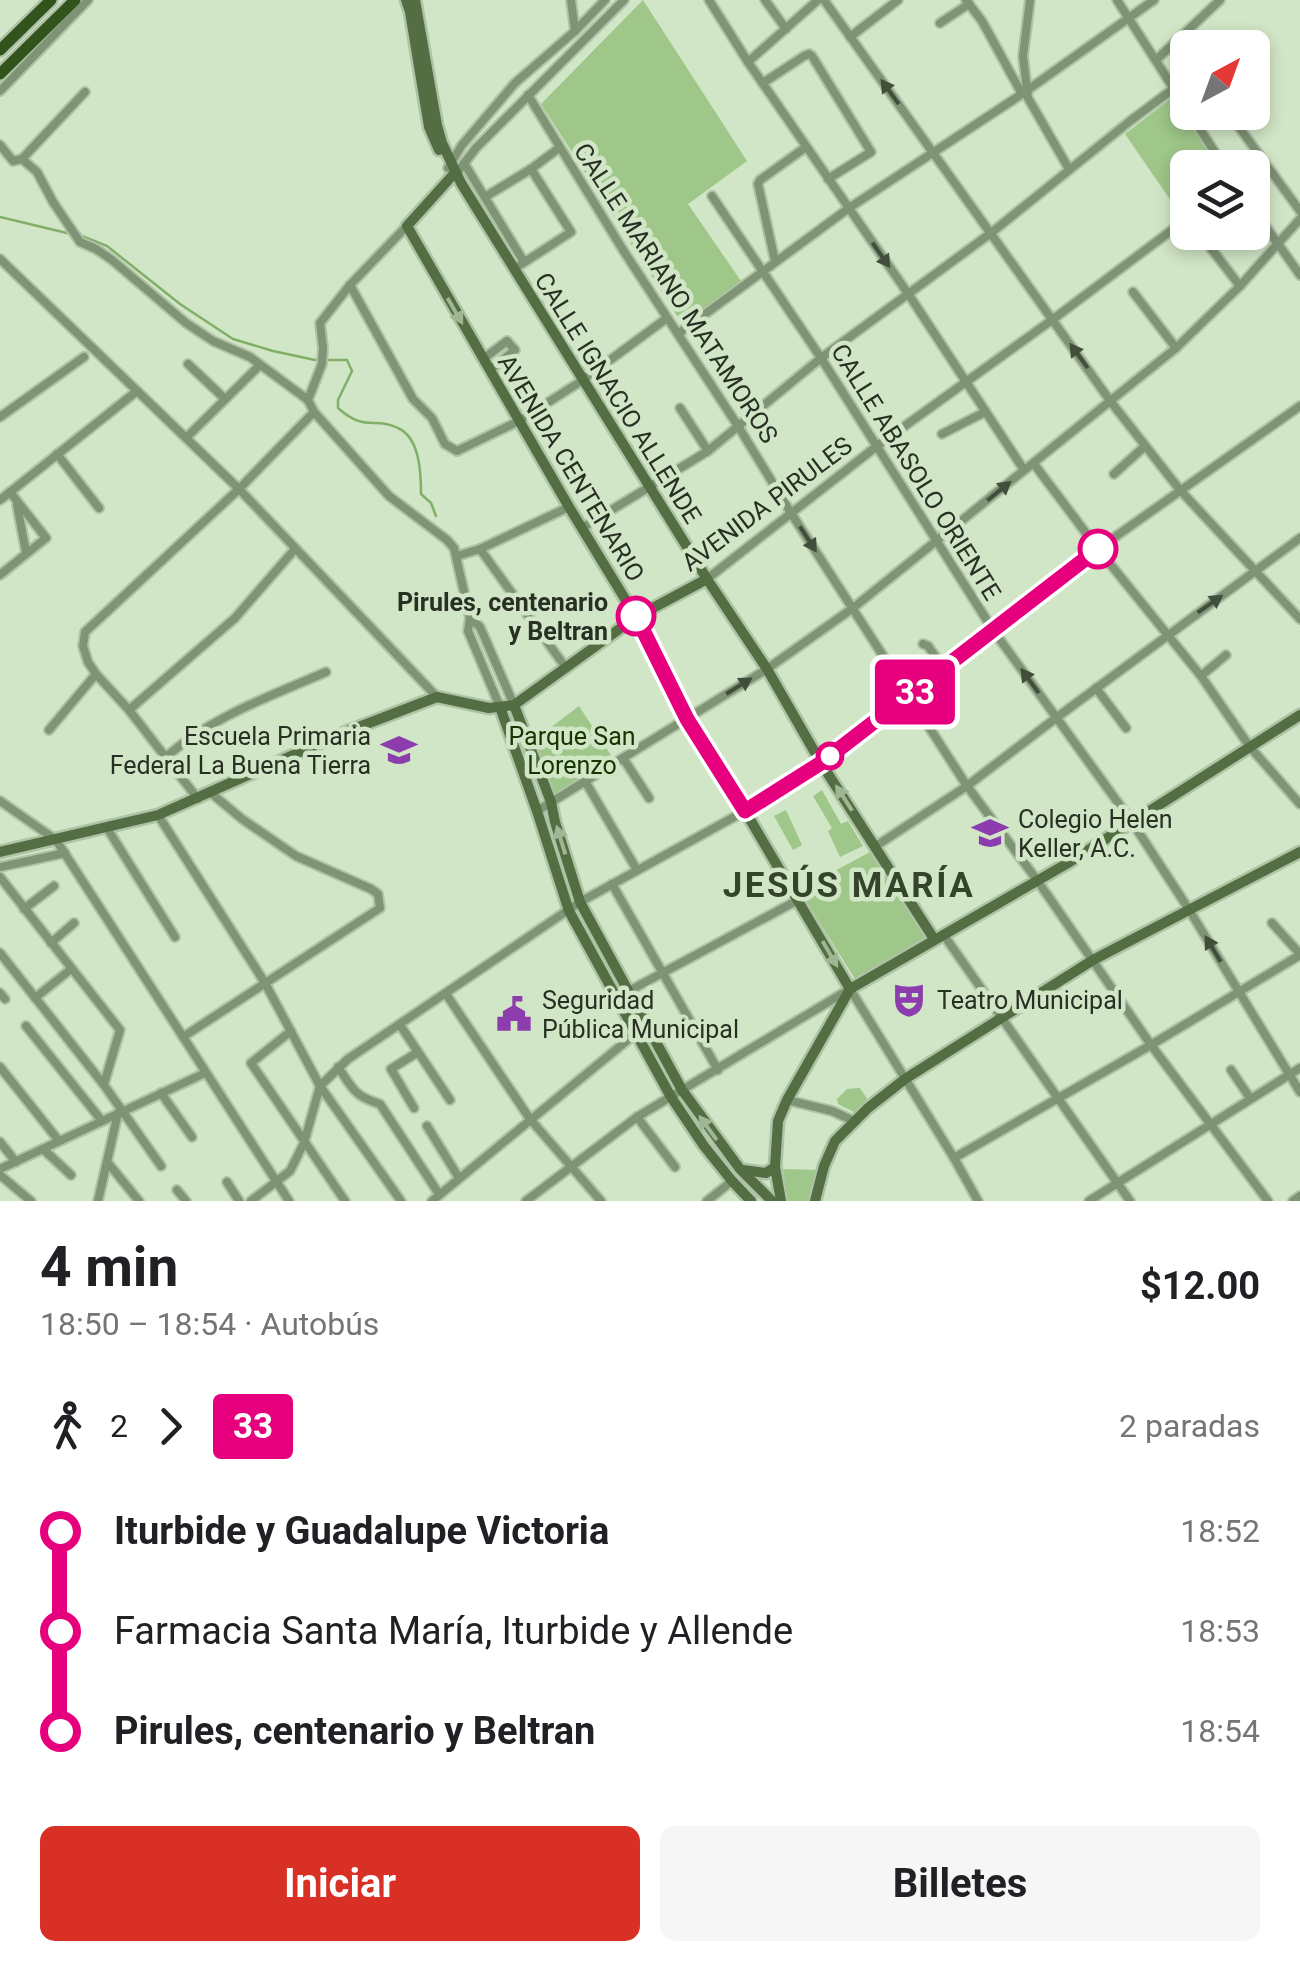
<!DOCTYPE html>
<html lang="es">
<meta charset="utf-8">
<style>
:root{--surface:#fff;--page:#f6f6f6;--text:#202124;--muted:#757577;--accent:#d93025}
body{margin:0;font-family:Roboto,sans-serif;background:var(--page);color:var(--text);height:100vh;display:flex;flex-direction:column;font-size:38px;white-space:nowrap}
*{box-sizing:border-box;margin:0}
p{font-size:32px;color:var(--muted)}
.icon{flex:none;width:55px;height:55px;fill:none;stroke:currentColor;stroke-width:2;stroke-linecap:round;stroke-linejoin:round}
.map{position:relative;height:1201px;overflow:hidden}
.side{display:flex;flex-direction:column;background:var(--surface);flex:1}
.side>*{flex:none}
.badge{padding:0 20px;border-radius:8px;font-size:35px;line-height:65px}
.needle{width:65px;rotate:41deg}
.controls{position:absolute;left:1170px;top:30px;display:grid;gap:20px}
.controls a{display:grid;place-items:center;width:100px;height:100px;border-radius:15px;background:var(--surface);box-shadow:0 5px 15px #0003;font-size:50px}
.map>.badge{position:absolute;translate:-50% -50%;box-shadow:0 0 0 5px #fff}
.legs{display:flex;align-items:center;gap:15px;height:110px;padding:0 40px;font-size:32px}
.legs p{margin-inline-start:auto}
.headline{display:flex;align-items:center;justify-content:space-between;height:170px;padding:0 40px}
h1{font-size:55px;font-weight:700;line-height:75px}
.button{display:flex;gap:20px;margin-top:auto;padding:20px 40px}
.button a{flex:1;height:115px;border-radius:15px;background:var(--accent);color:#fff;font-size:40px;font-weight:700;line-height:115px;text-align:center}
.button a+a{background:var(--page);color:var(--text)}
ul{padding:0 40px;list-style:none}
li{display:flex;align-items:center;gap:35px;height:100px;font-size:38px}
li i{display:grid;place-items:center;width:15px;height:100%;margin:0 12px;background:currentColor}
li i::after{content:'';width:25px;height:25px;margin:-12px;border:8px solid;border-radius:50%;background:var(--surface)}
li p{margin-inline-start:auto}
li:first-child i{background:linear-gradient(#0000 50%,currentColor 0)}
li:last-child i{background:linear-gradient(currentColor 50%,#0000 0)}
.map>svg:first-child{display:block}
</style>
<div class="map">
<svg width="1300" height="1201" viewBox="0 0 1300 1201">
<rect width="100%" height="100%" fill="#d1e6c6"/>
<g fill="#9fc789">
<path d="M643,0l104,161 -59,43 55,80 -60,41 -142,-221z"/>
<path d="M1174,96l49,71 -35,1 -1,41 -7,5 -55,-80z"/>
<path d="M579,706l35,54 -61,37 -20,-56z"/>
<path d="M822,790l19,34 7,-3 15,25 -23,11 -12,-26 4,-3 -19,-32z"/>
<path d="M786,810l16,35 -9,5 -19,-34z"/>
<path d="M872,851l59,89 -74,42 -58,-92z"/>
<path d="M860,1088l10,15 -14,10 -18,-9 -1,-5 10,-10z"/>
<path d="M783,1169l37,1 -8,31h-26z"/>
</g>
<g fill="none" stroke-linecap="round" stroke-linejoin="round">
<g stroke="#82af68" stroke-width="2.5">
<path d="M0,217l71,17"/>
<path d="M79,235l28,11 73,58 53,35 40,12 42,9h32l5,11 -14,29v8c28,25 36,8 60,20 22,10 23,45 23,66l10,9 5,13"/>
</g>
<defs>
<g id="street">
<path d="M571,0l4,31"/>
<path d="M709,0l39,62 161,233 115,175"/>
<path d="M765,0l21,29"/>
<path d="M824,0l287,402 69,88 120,129"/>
<path d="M966,0l16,21 40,73"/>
<path d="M1030,0l-7,56 5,42 41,71"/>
<path d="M1117,0l71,111"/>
<path d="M940,23l29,-19"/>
<path d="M850,37l48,-37"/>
<path d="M1177,42l11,15"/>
<path d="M1156,60l64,-60"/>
<path d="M748,62l70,-62"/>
<path d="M763,83l41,-27 5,-2 3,2 59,96 -43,27"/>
<path d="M0,91l88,-91"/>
<path d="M528,95l95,155 115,176 53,87 176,273 70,94 114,165 117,156"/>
<path d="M1189,112l36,56"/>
<path d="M1228,112l72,99"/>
<path d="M0,145l13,16 9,-2 15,13 16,30 27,40 16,7 16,11 74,63 27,18 37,16 58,43"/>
<path d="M22,159l63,-67"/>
<path d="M464,163l60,99"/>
<path d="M448,168l14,-23 53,-62 60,-52 30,-31"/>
<path d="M456,174l20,-26 148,-148"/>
<path d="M712,196l109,162 172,272 139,192 56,86 112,184"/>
<path d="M485,197l46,-28 28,-21"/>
<path d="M1252,207l48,68"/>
<path d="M407,226l-57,59 -30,38 3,25 -1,16 -14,36 6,12 75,84 58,44 7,8 16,70 -2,13 32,76"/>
<path d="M1206,242l34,44"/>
<path d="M0,259l239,230 198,208"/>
<path d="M775,261l-17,-77 2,-4 46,-33"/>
<path d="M514,269l57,-37 -40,-63"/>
<path d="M350,285l63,114 19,19 13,26 12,7 62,-30 64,-41 84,-62"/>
<path d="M1133,292l43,56"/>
<path d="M678,334l171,-126 173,-114 132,-94"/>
<path d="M483,359l24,-18 8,9 -25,20"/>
<path d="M188,364l37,35"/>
<path d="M680,408l28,43"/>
<path d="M0,417l84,-60"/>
<path d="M942,434l43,-22"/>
<path d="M186,438l74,-73"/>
<path d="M57,454l42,54"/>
<path d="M1034,464l64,85 103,127 49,71 50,57"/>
<path d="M1114,474l31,-28"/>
<path d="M0,500l137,-109"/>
<path d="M17,505l9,47"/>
<path d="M582,528l126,-77 113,-93 170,-125 139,-112 43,-32"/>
<path d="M480,549l86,119"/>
<path d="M457,556l23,-7 89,-42"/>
<path d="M0,575l46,-37 -36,-46"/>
<path d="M707,579l170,-133 175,-126 136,-102"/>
<path d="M470,618l10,9 34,78"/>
<path d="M923,644l5,2 16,23"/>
<path d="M1201,676l25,-21"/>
<path d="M1096,688l30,40"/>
<path d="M129,710l106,-92 60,-69"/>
<path d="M49,730l47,-56"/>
<path d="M167,756c46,-40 104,-60 159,-84"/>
<path d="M623,758l26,40"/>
<path d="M585,781l52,89"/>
<path d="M198,799l-69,-89 -33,-36 -8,-12 -5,-16 2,-14 154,-143 75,-77"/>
<path d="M0,801l56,39 233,361"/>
<path d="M537,811l230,-142 86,-61 323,-260 64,-62 60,-67"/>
<path d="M158,815l107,168 55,103 81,115"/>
<path d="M107,828l68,109"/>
<path d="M876,846l91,-60 89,-68 244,-180"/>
<path d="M0,867l65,-14"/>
<path d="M0,877l120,153 -16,54"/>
<path d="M612,884l106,186"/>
<path d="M24,909l30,-23"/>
<path d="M1272,923l28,31"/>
<path d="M943,934l187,267"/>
<path d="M51,943l23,-20"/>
<path d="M0,953l104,132 57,81"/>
<path d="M627,992l171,-92"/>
<path d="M0,993l5,6"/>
<path d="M446,994l84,125 71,82"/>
<path d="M35,998l36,-29"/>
<path d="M400,1025l50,75"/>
<path d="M26,1026l76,95"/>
<path d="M291,1031l-40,32 94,138"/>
<path d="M183,1037l197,-129 -2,-14 -7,-5 -75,-33 -54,-37 -31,-26"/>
<path d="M0,1067l59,74"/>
<path d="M338,1067c15,22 16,29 42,37l59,90"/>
<path d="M1231,1070l19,28"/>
<path d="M161,1093l31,44"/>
<path d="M787,1100l45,11 22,10"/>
<path d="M414,1108l-23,-39 27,-17"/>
<path d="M637,1117l38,50"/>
<path d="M427,1126l32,52"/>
<path d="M0,1142l16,20"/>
<path d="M43,1149l28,26"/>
<path d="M954,1158l197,-113 149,-90"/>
<path d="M108,1163l31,38"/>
<path d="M0,1169l205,-96"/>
<path d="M0,1175l31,26"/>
<path d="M227,1182l12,19"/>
<path d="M177,1190l9,11"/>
<path d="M98,1201l20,-88"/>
<path d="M251,1201l39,-30 14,-28 16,-57 28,-27 232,-157 165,-91 76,-48 277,-214 202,-143"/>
<path d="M432,1201l203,-167"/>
<path d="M526,1201l111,-84 213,-128 104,169 24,43"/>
<path d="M707,1201l25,-20"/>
<path d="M1089,1201l211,-133"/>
<path d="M1293,1201l7,-5"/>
</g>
<g id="secondary">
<path d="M406,0l4,12 19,115 10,23"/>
<path d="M415,0l22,125 5,18 19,40 246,396 60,90 54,94 113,176"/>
<path d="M452,176l-45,50 162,281 67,110 51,102 58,92 105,178"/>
<path d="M514,705l37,97 4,20 25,80 102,188 58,79 32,32"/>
<path d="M500,707l37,104 32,100 102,186 33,49 28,35 19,20"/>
<path d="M0,852l158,-37 185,-82 94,-36 52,11 25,-3 122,-88 71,-38"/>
<path d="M743,1170l23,3 9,-6"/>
<path d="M781,1201l-6,-34 3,-46 9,-21 63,-111 218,-126 232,-148"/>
<path d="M815,1201l9,-35 11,-25 33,-33 37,-29 188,-119 207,-108"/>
</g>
<g id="primary">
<path d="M0,50l51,-50"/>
<path d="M0,74l75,-74"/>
</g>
</defs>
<use href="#street" stroke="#afc2a6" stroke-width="12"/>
<use href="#secondary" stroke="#afc2a6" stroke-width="15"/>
<use href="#primary" stroke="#afc2a6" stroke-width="16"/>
<use href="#street" stroke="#7f9375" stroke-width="8"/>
<use href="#secondary" stroke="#526e42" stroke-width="10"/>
<use href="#primary" stroke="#32541c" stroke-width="11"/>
</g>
<defs><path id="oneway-solid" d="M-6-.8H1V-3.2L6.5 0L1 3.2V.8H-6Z" transform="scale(2.5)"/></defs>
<g fill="#424e3c">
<use href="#oneway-solid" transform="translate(890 92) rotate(-126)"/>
<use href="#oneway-solid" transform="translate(881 255) rotate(55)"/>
<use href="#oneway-solid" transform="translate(1079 356) rotate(-126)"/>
<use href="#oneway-solid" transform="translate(999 491) rotate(-39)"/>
<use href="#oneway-solid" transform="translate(808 539) rotate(57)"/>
<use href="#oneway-solid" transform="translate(1210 604) rotate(-35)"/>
<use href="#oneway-solid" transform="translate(1030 681) rotate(-126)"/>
<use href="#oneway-solid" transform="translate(739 686) rotate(-32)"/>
<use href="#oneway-solid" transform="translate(1213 949) rotate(-121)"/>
</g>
<g fill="#9eb691">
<use href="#oneway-solid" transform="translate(455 311) rotate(60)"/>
<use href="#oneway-solid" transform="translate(844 798) rotate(-123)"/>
<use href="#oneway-solid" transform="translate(561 840) rotate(-107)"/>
<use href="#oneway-solid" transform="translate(830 954) rotate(60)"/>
<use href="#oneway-solid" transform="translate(708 1128) rotate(-126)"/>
</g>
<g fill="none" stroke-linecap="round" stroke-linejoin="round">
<defs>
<path id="line-1" d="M636,616l51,103 58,92 76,-48 277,-214"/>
</defs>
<use href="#line-1" stroke="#fff" stroke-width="22"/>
<use href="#line-1" stroke="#e6007e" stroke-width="15"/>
</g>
<defs>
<symbol id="school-bare" viewBox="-9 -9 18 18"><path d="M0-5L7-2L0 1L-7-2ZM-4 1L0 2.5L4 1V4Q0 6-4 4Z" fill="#8c3cac" stroke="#d1e6c6" stroke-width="2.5" paint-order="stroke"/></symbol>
<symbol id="university-bare" viewBox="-9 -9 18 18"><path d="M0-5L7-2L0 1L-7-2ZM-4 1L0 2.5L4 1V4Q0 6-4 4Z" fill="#8c3cac" stroke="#d1e6c6" stroke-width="2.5" paint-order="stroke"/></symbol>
<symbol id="theatre-bare" viewBox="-9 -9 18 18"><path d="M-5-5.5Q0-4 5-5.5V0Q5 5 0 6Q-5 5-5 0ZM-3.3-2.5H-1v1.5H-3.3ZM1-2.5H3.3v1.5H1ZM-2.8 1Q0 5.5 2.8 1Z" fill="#8c3cac" stroke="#d1e6c6" stroke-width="2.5" paint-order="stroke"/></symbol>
<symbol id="civic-bare" viewBox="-9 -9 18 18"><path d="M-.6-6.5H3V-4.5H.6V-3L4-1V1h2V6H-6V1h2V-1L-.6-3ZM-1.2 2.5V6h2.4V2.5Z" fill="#8c3cac" stroke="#d1e6c6" stroke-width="2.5" paint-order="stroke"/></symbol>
</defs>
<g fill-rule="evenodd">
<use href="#school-bare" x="374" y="725" width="50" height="50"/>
<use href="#university-bare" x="965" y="808" width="50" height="50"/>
<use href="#theatre-bare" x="884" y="975" width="50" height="50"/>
<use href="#civic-bare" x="489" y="989" width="50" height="50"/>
</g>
<g fill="#fff" stroke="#e6007e" stroke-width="5">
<circle cx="1098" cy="549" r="18"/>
<circle cx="636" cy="616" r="18"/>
<circle cx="830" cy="756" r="12"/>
</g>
<g text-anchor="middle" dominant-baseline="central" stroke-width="9" stroke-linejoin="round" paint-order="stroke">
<g font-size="25" fill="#283024" stroke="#d1e6c6">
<text transform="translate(676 293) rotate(57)">CALLE MARIANO MATAMOROS</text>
<text transform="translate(618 398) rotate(58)">CALLE IGNACIO ALLENDE</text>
<text transform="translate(571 468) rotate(59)">AVENIDA CENTENARIO</text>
<text transform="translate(916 472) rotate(58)">CALLE ABASOLO ORIENTE</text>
<text transform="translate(767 504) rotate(-37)">AVENIDA PIRULES</text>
</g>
<g font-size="25" font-weight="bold" fill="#283024" stroke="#d1e6c6" text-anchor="end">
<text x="608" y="602">Pirules, centenario<tspan x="608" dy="29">y Beltran</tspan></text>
</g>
<g font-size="25" fill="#283024" stroke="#d1e6c6" text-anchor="start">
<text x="371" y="736" text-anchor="end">Escuela Primaria<tspan x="371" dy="29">Federal La Buena Tierra</tspan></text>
<text x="1018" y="819">Colegio Helen<tspan x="1018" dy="29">Keller, A.C.</tspan></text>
<text x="542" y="1000">Seguridad<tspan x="542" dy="29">Pública Municipal</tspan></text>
<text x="937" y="1000">Teatro Municipal</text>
</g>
<g font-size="25" fill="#173401" stroke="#d1e6c6">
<text x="572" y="736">Parque San<tspan x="572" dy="29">Lorenzo</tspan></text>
</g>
<g font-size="35" font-weight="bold" letter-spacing="2.5" fill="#33442a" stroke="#d1e6c6">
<text x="849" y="885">JESÚS MARÍA</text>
</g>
</g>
</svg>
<div class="controls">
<a><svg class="needle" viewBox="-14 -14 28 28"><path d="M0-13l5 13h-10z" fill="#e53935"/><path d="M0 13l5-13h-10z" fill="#757577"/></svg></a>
<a><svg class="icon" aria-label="layers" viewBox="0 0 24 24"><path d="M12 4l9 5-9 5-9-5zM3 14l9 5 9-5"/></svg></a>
</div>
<b class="badge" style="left:915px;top:692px;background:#e6007e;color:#fff">33</b>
</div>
<section class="side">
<div class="headline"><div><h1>4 min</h1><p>18:50 – 18:54 · Autobús</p></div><b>$12.00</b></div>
<div class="legs"><svg class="icon" aria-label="walk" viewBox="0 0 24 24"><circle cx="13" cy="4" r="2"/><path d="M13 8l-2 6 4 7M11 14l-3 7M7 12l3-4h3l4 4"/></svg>2<svg class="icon" aria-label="forward" viewBox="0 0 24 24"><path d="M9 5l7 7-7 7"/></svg><b class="badge" style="background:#e6007e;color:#fff">33</b><p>2 paradas</p></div>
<ul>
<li><i style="color:#e6007e"></i><b>Iturbide y Guadalupe Victoria</b><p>18:52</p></li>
<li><i style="color:#e6007e"></i><span>Farmacia Santa María, Iturbide y Allende</span><p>18:53</p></li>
<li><i style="color:#e6007e"></i><b>Pirules, centenario y Beltran</b><p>18:54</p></li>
</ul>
<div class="button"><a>Iniciar</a><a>Billetes</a></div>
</section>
